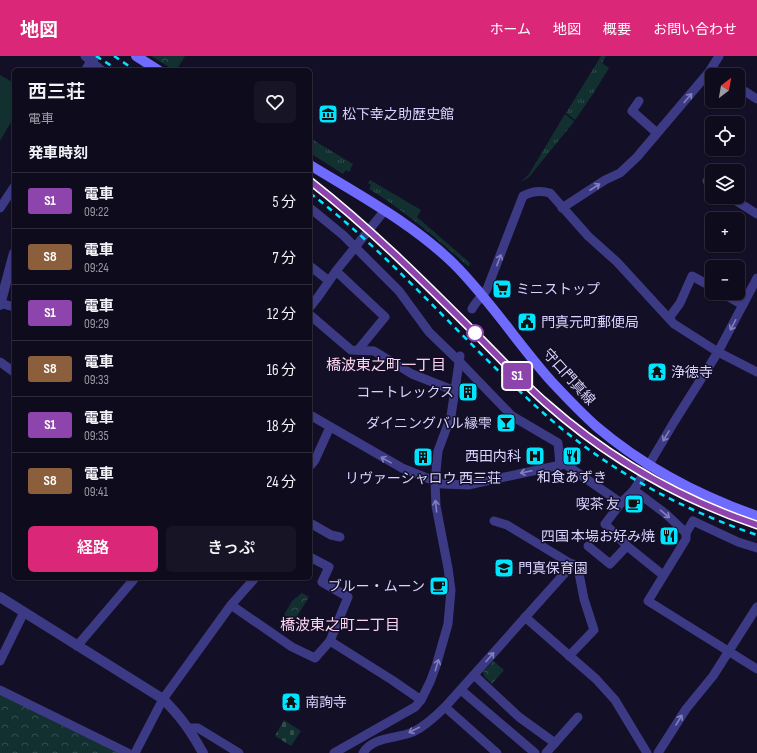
<!DOCTYPE html>
<html lang="ja">
<meta charset="utf-8">
<style>
:root{--surface:#0e0b1c;--page:#171425;--text:#f1f3f6;--muted:#9b9ba3;--line:#2e2b3b;--accent:#db2777}
body{margin:0;font-family:"Sofia Sans Condensed","Noto Sans JP",sans-serif;background:var(--page);color:var(--text);height:100vh;display:flex;flex-direction:column;font-size:15px;white-space:nowrap}
*{box-sizing:border-box;margin:0}
p{font-size:13px;color:var(--muted)}
.icon{flex:none;width:22px;height:22px;fill:none;stroke:currentColor;stroke-width:2;stroke-linecap:round;stroke-linejoin:round}
.map{position:relative;flex:1;overflow:hidden}
.details{position:absolute;left:12px;top:12px;width:300px;height:512px;display:flex;flex-direction:column;background:var(--surface);border-radius:6px;box-shadow:0 1px 3px #0004,0 0 0 1px var(--line)}
.details>*{flex:none}
.badge{padding:0 8px;border-radius:3px;font-size:14px;line-height:26px}
.needle{width:26px;rotate:31deg}
.tools{position:absolute;left:705px;top:12px;display:grid;gap:8px}
.tools a{display:grid;place-items:center;width:40px;height:40px;border-radius:6px;background:var(--surface);box-shadow:0 1px 3px #0004,0 0 0 1px var(--line);font-size:20px}
.map>.badge{position:absolute;translate:-50% -50%;box-shadow:0 0 0 2px #fff}
h2{padding:0 16px;font-size:15px;line-height:36px}
.round{display:grid;place-items:center;flex:none;width:42px;height:42px;border-radius:6px;background:var(--page)}
.summary{display:flex;align-items:center;justify-content:space-between;height:68px;padding:0 16px}
h1{font-size:19px;font-weight:600;line-height:30px}
.action{display:flex;gap:8px;margin-top:auto;padding:8px 16px}
.action a{flex:1;height:46px;border-radius:6px;background:var(--accent);color:#fff;font-size:16px;font-weight:600;line-height:46px;text-align:center}
.action a+a{background:var(--page);color:var(--text)}
ul{padding:0;list-style:none}
li{display:flex;align-items:center;gap:12px;height:56px;padding:0 16px;border-top:1px solid var(--line)}
li div{flex:1}
li b{display:block;font-size:15px}
li em{font-style:normal}
li .badge{min-width:44px;font-weight:700;text-align:center}
header{display:flex;align-items:center;gap:24px;box-sizing:border-box;height:56px;padding:0 20px;background:var(--accent);color:#fff}
header strong{font-size:19px}
nav{display:flex;gap:22px;margin-inline-start:auto;font-size:14px}
.map>svg:first-child{display:block}
</style>
<header>
<strong>地図</strong>
<nav><a>ホーム</a><a>地図</a><a>概要</a><a>お問い合わせ</a></nav>
</header>
<div class="map">
<svg width="757" height="697" viewBox="0 0 757 697">
<defs>
<pattern id="grass-tufts" width="24" height="20" patternUnits="userSpaceOnUse"><rect width="24" height="20" fill="#12302f"/><path d="M3 7l-1-3M5 7V3M7 7l1-3M15 17l-1-3M17 17v-4M19 17l1-3" fill="none" stroke="#344d4e"/></pattern>
<pattern id="cemetery-stones" width="16" height="16" patternUnits="userSpaceOnUse"><rect width="16" height="16" fill="#12302f"/><path d="M2 7V4a2 2 0 0 1 4 0v3zM10 15v-3a2 2 0 0 1 4 0v3z" fill="#344d4e"/></pattern>
<pattern id="park-crowns" width="20" height="18" patternUnits="userSpaceOnUse"><rect width="20" height="18" fill="#12302f"/><path d="M2 6a3 3 0 1 1 6 0M12 15a3 3 0 1 1 6 0" fill="none" stroke="#344d4e"/></pattern>
</defs>
<rect width="100%" height="100%" fill="#130f26"/>
<g fill="url(#grass-tufts)">
<path d="M601,0h5l-4,7 7,5 -16,26 -18,26 -9,-7z"/>
<path d="M565,58l9,7 -1,2 -44,54 -9,6 9,-9z"/>
<path d="M310,82l43,26 -4,8 -3,-2 -3,4 -33,-21z"/>
<path d="M370,124l51,30 -4,7 53,46 -1,4c-32,-28 -64,-56 -100,-78l2,-4 -3,-2z"/>
</g>
<path fill="url(#cemetery-stones)" d="M284,664l17,11 -10,15 -16,-10z"/>
<g fill="url(#park-crowns)">
<path d="M151,0h34l-8,13h-5z"/>
<path d="M302,537l7,4 -15,24 -10,-6 8,-14z"/>
<path d="M493,605l11,9 -12,14 -8,-8 -1,-4z"/>
<path d="M0,638l118,59h-118z"/>
</g>
<path fill="#12302f" d="M0,19l14,8v34l-14,24z"/>
<g fill="none" stroke-linecap="round" stroke-linejoin="round">
<g stroke="#3d3a85" stroke-width="9">
<path d="M85,0l16,14"/>
<path d="M738,31l19,12"/>
<path d="M639,45l-7,10 25,22"/>
<path d="M707,125l5,3"/>
<path d="M730,141l27,17"/>
<path d="M0,152l14,-21"/>
<path d="M310,152l33,27 56,56 30,41 31,30 52,54 46,27 2,22"/>
<path d="M562,152l43,-28 15,-7 17,-16 72,-85 10,-16"/>
<path d="M310,210l19,15"/>
<path d="M336,215l49,46 -27,33"/>
<path d="M722,237l21,12"/>
<path d="M0,247l14,4"/>
<path d="M310,251l8,-10 18,-26 49,-61"/>
<path d="M472,253c4,-8 11,-13 15,-20l36,-93c9,-5 17,-6 27,-3l38,43 29,26 57,62 44,28 39,20"/>
<path d="M310,259l41,35 23,1 38,23 43,17"/>
<path d="M669,262l11,-15 12,-27 20,11"/>
<path d="M0,306l14,10"/>
<path d="M310,359l92,53 40,16 26,1 97,-21 56,39"/>
<path d="M310,410l5,-6 15,-33"/>
<path d="M634,434l32,24 20,19 7,-12 45,21 19,6"/>
<path d="M494,465l13,4 71,43 6,31 10,31 -25,26"/>
<path d="M310,467l21,12 9,2"/>
<path d="M686,477v6l-38,62 109,68"/>
<path d="M588,490l22,18 17,-18"/>
<path d="M663,519l-36,-29 -22,-22 16,-21 13,-13 40,-68 44,-70 39,-74"/>
<path d="M231,549l61,42 23,11 15,-17 18,-44 -26,-15 7,-15 -19,-10"/>
<path d="M525,561l71,62 19,21 32,53"/>
<path d="M330,585l62,39 29,20"/>
<path d="M77,590l58,-68"/>
<path d="M0,605l24,-49"/>
<path d="M474,619l45,42 36,26"/>
<path d="M0,634l128,63"/>
<path d="M461,634l74,63"/>
<path d="M445,651l52,46"/>
<path d="M189,672h9l41,25"/>
<path d="M135,697l28,-54 68,-94 24,-27"/>
<path d="M334,697l81,-46 6,-7 9,-18 6,-16 12,-42 3,-34 -3,-22 -12,-62 -1,-25 3,-30 13,-35 9,-60"/>
<path d="M363,697c10,-17 34,-14 50,-21 12,-6 23,-16 32,-25l128,-143"/>
<path d="M546,697l32,-36"/>
<path d="M658,697l28,-44 27,-33 44,-69"/>
</g>
<g stroke="#3d3a85" stroke-width="10">
<path d="M86,14l9,-14"/>
<path d="M0,249l14,-52"/>
<path d="M0,541l163,102c18,18 27,31 40,54"/>
</g>
<g stroke="#6f6bff" stroke-width="10">
<path d="M136,0l22,14"/>
<path d="M310,109c49,30 102,58 144,99 36,36 64,80 98,118 14,15 29,31 45,45 46,39 103,69 160,89"/>
</g>
<g stroke="#00e5ff" stroke-width="2.5" stroke-dasharray="6 5" stroke-linecap="butt">
<path d="M96,0l22,14"/>
<path d="M114,0l21,14"/>
<path d="M310,125c59,46 112,99 165,152 23,23 46,48 71,70 62,54 134,96 211,122"/>
<path d="M310,137c83,64 151,146 229,216 62,57 138,99 218,126"/>
</g>
</g>
<defs><path id="oneway-shaft" d="M-6 0H5M1.5-3L5.5 0L1.5 3" fill="none" stroke-width="1.6" stroke-linecap="round" stroke-linejoin="round"/></defs>
<g stroke="#837fbc">
<use href="#oneway-shaft" transform="translate(688 42) rotate(-50)"/>
<use href="#oneway-shaft" transform="translate(595 131) rotate(-33)"/>
<use href="#oneway-shaft" transform="translate(499 204) rotate(-69)"/>
<use href="#oneway-shaft" transform="translate(733 269) rotate(118)"/>
<use href="#oneway-shaft" transform="translate(666 380) rotate(121)"/>
<use href="#oneway-shaft" transform="translate(386 404) rotate(-151)"/>
<use href="#oneway-shaft" transform="translate(526 416) rotate(168)"/>
<use href="#oneway-shaft" transform="translate(436 450) rotate(-96)"/>
<use href="#oneway-shaft" transform="translate(665 458) rotate(40)"/>
<use href="#oneway-shaft" transform="translate(490 601) rotate(-49)"/>
<use href="#oneway-shaft" transform="translate(437 609) rotate(-73)"/>
<use href="#oneway-shaft" transform="translate(679 664) rotate(-59)"/>
<use href="#oneway-shaft" transform="translate(414 674) rotate(153)"/>
</g>
<g fill="none" stroke-linecap="round" stroke-linejoin="round">
<defs>
<path id="line" d="M310,125c59,46 112,99 165,152 23,23 46,48 71,70 61,54 134,96 211,122"/>
</defs>
<use href="#line" stroke="#fff" stroke-width="9"/>
<use href="#line" stroke="#8e44ad" stroke-width="6"/>
</g>
<defs>
<symbol id="museum-square" viewBox="-11 -11 22 22"><rect x="-9" y="-9" width="18" height="18" rx="4" fill="#00e5ff" stroke="#130f26"/><path d="M0-6L6-3V-2H-6V-3ZM-5-1h2V3h-2ZM-1-1h2V3h-2ZM3-1h2V3H3ZM-6 4H6V6H-6Z" fill="#111"/></symbol>
<symbol id="supermarket-square" viewBox="-11 -11 22 22"><rect x="-9" y="-9" width="18" height="18" rx="4" fill="#00e5ff" stroke="#130f26"/><path d="M-6-5.5h2.5l.6 2H6L4.5 2H-2.5L-4.4-4H-6ZM-1.5 3.2a1.3 1.3 0 1 0 .1 0ZM3 3.2a1.3 1.3 0 1 0 .1 0Z" fill="#111"/></symbol>
<symbol id="civic-square" viewBox="-11 -11 22 22"><rect x="-9" y="-9" width="18" height="18" rx="4" fill="#00e5ff" stroke="#130f26"/><path d="M-.6-6.5H3V-4.5H.6V-3L4-1V1h2V6H-6V1h2V-1L-.6-3ZM-1.2 2.5V6h2.4V2.5Z" fill="#111"/></symbol>
<symbol id="temple-square" viewBox="-11 -11 22 22"><rect x="-9" y="-9" width="18" height="18" rx="4" fill="#00e5ff" stroke="#130f26"/><path d="M0-6L5-2H3V0L6.5 2.5H4V6H1.5V3h-3V6H-4V2.5H-6.5L-3 0V-2H-5Z" fill="#111"/></symbol>
<symbol id="building-square" viewBox="-11 -11 22 22"><rect x="-9" y="-9" width="18" height="18" rx="4" fill="#00e5ff" stroke="#130f26"/><path d="M-4-6H4V6H1V3H-1V6H-4ZM-2.5-4.3h1.7v1.8h-1.7ZM.8-4.3h1.7v1.8H.8ZM-2.5-1h1.7V.8h-1.7ZM.8-1h1.7V.8H.8Z" fill="#111"/></symbol>
<symbol id="bar-square" viewBox="-11 -11 22 22"><rect x="-9" y="-9" width="18" height="18" rx="4" fill="#00e5ff" stroke="#130f26"/><path d="M-6-5H6L.8 .8V4.5H3.5V6h-7V4.5H-.8V.8Z" fill="#111"/></symbol>
<symbol id="hospital-square" viewBox="-11 -11 22 22"><rect x="-9" y="-9" width="18" height="18" rx="4" fill="#00e5ff" stroke="#130f26"/><path d="M-5-5h3v3.5h4V-5h3V5h-3V1.5h-4V5h-3Z" fill="#111"/></symbol>
<symbol id="restaurant-square" viewBox="-11 -11 22 22"><rect x="-9" y="-9" width="18" height="18" rx="4" fill="#00e5ff" stroke="#130f26"/><path d="M-5-6h1v4h1v-4h1v4h1v-4h1v5L-1.5 .5V6h-2V.5L-5-1ZM5-6V6H3V1.5H1.5Q1.5-4 5-6Z" fill="#111"/></symbol>
<symbol id="cafe-square" viewBox="-11 -11 22 22"><rect x="-9" y="-9" width="18" height="18" rx="4" fill="#00e5ff" stroke="#130f26"/><path d="M-5.5-4.5H6V0H3Q3 3.5 0 3.5H-2.5Q-5.5 3.5-5.5 0ZM3-3.2v2h1.7v-2ZM-6 4.5H4V6H-6Z" fill="#111"/></symbol>
<symbol id="school-square" viewBox="-11 -11 22 22"><rect x="-9" y="-9" width="18" height="18" rx="4" fill="#00e5ff" stroke="#130f26"/><path d="M0-5L7-2L0 1L-7-2ZM-4 1L0 2.5L4 1V4Q0 6-4 4Z" fill="#111"/></symbol>
</defs>
<g fill-rule="evenodd">
<use href="#museum-square" x="317" y="47" width="22" height="22"/>
<use href="#supermarket-square" x="491" y="222" width="22" height="22"/>
<use href="#civic-square" x="516" y="255" width="22" height="22"/>
<use href="#temple-square" x="646" y="305" width="22" height="22"/>
<use href="#building-square" x="457" y="325" width="22" height="22"/>
<use href="#bar-square" x="495" y="356" width="22" height="22"/>
<use href="#hospital-square" x="524" y="389" width="22" height="22"/>
<use href="#restaurant-square" x="561" y="389" width="22" height="22"/>
<use href="#building-square" x="412" y="390" width="22" height="22"/>
<use href="#cafe-square" x="623" y="437" width="22" height="22"/>
<use href="#restaurant-square" x="658" y="469" width="22" height="22"/>
<use href="#school-square" x="493" y="501" width="22" height="22"/>
<use href="#cafe-square" x="428" y="519" width="22" height="22"/>
<use href="#temple-square" x="280" y="635" width="22" height="22"/>
</g>
<circle fill="#fff" stroke="#8e44ad" stroke-width="2" cx="475" cy="277" r="8"/>
<g text-anchor="middle" dominant-baseline="central" stroke-width="3" stroke-linejoin="round" paint-order="stroke">
<g font-size="14" fill="#d9d4ff" stroke="#130f26" text-anchor="start">
<text x="342" y="58">松下幸之助歴史館</text>
<text x="516" y="233">ミニストップ</text>
<text x="541" y="266">門真元町郵便局</text>
<text x="671" y="316">浄徳寺</text>
<text x="454" y="336" text-anchor="end">コートレックス</text>
<text x="492" y="367" text-anchor="end">ダイニングバル縁雫</text>
<text x="521" y="400" text-anchor="end">西田内科</text>
<text x="572" y="421" text-anchor="middle">和食あずき</text>
<text x="423" y="422" text-anchor="middle">リヴァーシャロウ 西三荘</text>
<text x="620" y="448" text-anchor="end">喫茶 友</text>
<text x="655" y="480" text-anchor="end">四国 本場お好み焼</text>
<text x="518" y="512">門真保育園</text>
<text x="425" y="530" text-anchor="end">ブルー・ムーン</text>
<text x="305" y="646">南詢寺</text>
</g>
<g font-size="14" fill="#d9d4ff" stroke="#130f26">
<text transform="translate(569 321) rotate(48)">守口門真線</text>
</g>
<g font-size="15" fill="#ffd6f0" stroke="#130f26">
<text x="386" y="309">橋波東之町一丁目</text>
<text x="340" y="569">橋波東之町二丁目</text>
</g>
</g>
</svg>
<div class="tools">
<a><svg class="needle" viewBox="-14 -14 28 28"><path d="M0-13l5 13h-10z" fill="#e53935"/><path d="M0 13l5-13h-10z" fill="#9b9ba3"/></svg></a>
<a><svg class="icon" aria-label="locate" viewBox="0 0 24 24"><circle cx="12" cy="12" r="6"/><path d="M12 2v4M12 18v4M2 12h4M18 12h4"/></svg></a>
<a><svg class="icon" aria-label="layers" viewBox="0 0 24 24"><path d="M12 4l9 5-9 5-9-5zM3 14l9 5 9-5"/></svg></a>
<a>+</a>
<a>−</a>
</div>
<b class="badge" style="left:517px;top:320px;background:#8e44ad;color:#fff">S1</b>
<section class="details">
<div class="summary"><div><h1>西三荘</h1><p>電車</p></div><a class="round"><svg class="icon" aria-label="heart" viewBox="0 0 24 24"><path d="M12 20l-8-8c-3-5 5-10 8-4 3-6 11-1 8 4z"/></svg></a></div>
<h2>発車時刻</h2>
<ul>
<li><span class="badge" style="background:#8e44ad;color:#fff">S1</span><div><b>電車</b><p>09:22</p></div><em>5 分</em></li>
<li><span class="badge" style="background:#8b5e3c;color:#fff">S8</span><div><b>電車</b><p>09:24</p></div><em>7 分</em></li>
<li><span class="badge" style="background:#8e44ad;color:#fff">S1</span><div><b>電車</b><p>09:29</p></div><em>12 分</em></li>
<li><span class="badge" style="background:#8b5e3c;color:#fff">S8</span><div><b>電車</b><p>09:33</p></div><em>16 分</em></li>
<li><span class="badge" style="background:#8e44ad;color:#fff">S1</span><div><b>電車</b><p>09:35</p></div><em>18 分</em></li>
<li><span class="badge" style="background:#8b5e3c;color:#fff">S8</span><div><b>電車</b><p>09:41</p></div><em>24 分</em></li>
</ul>
<div class="action"><a>経路</a><a>きっぷ</a></div>
</section>
</div>
